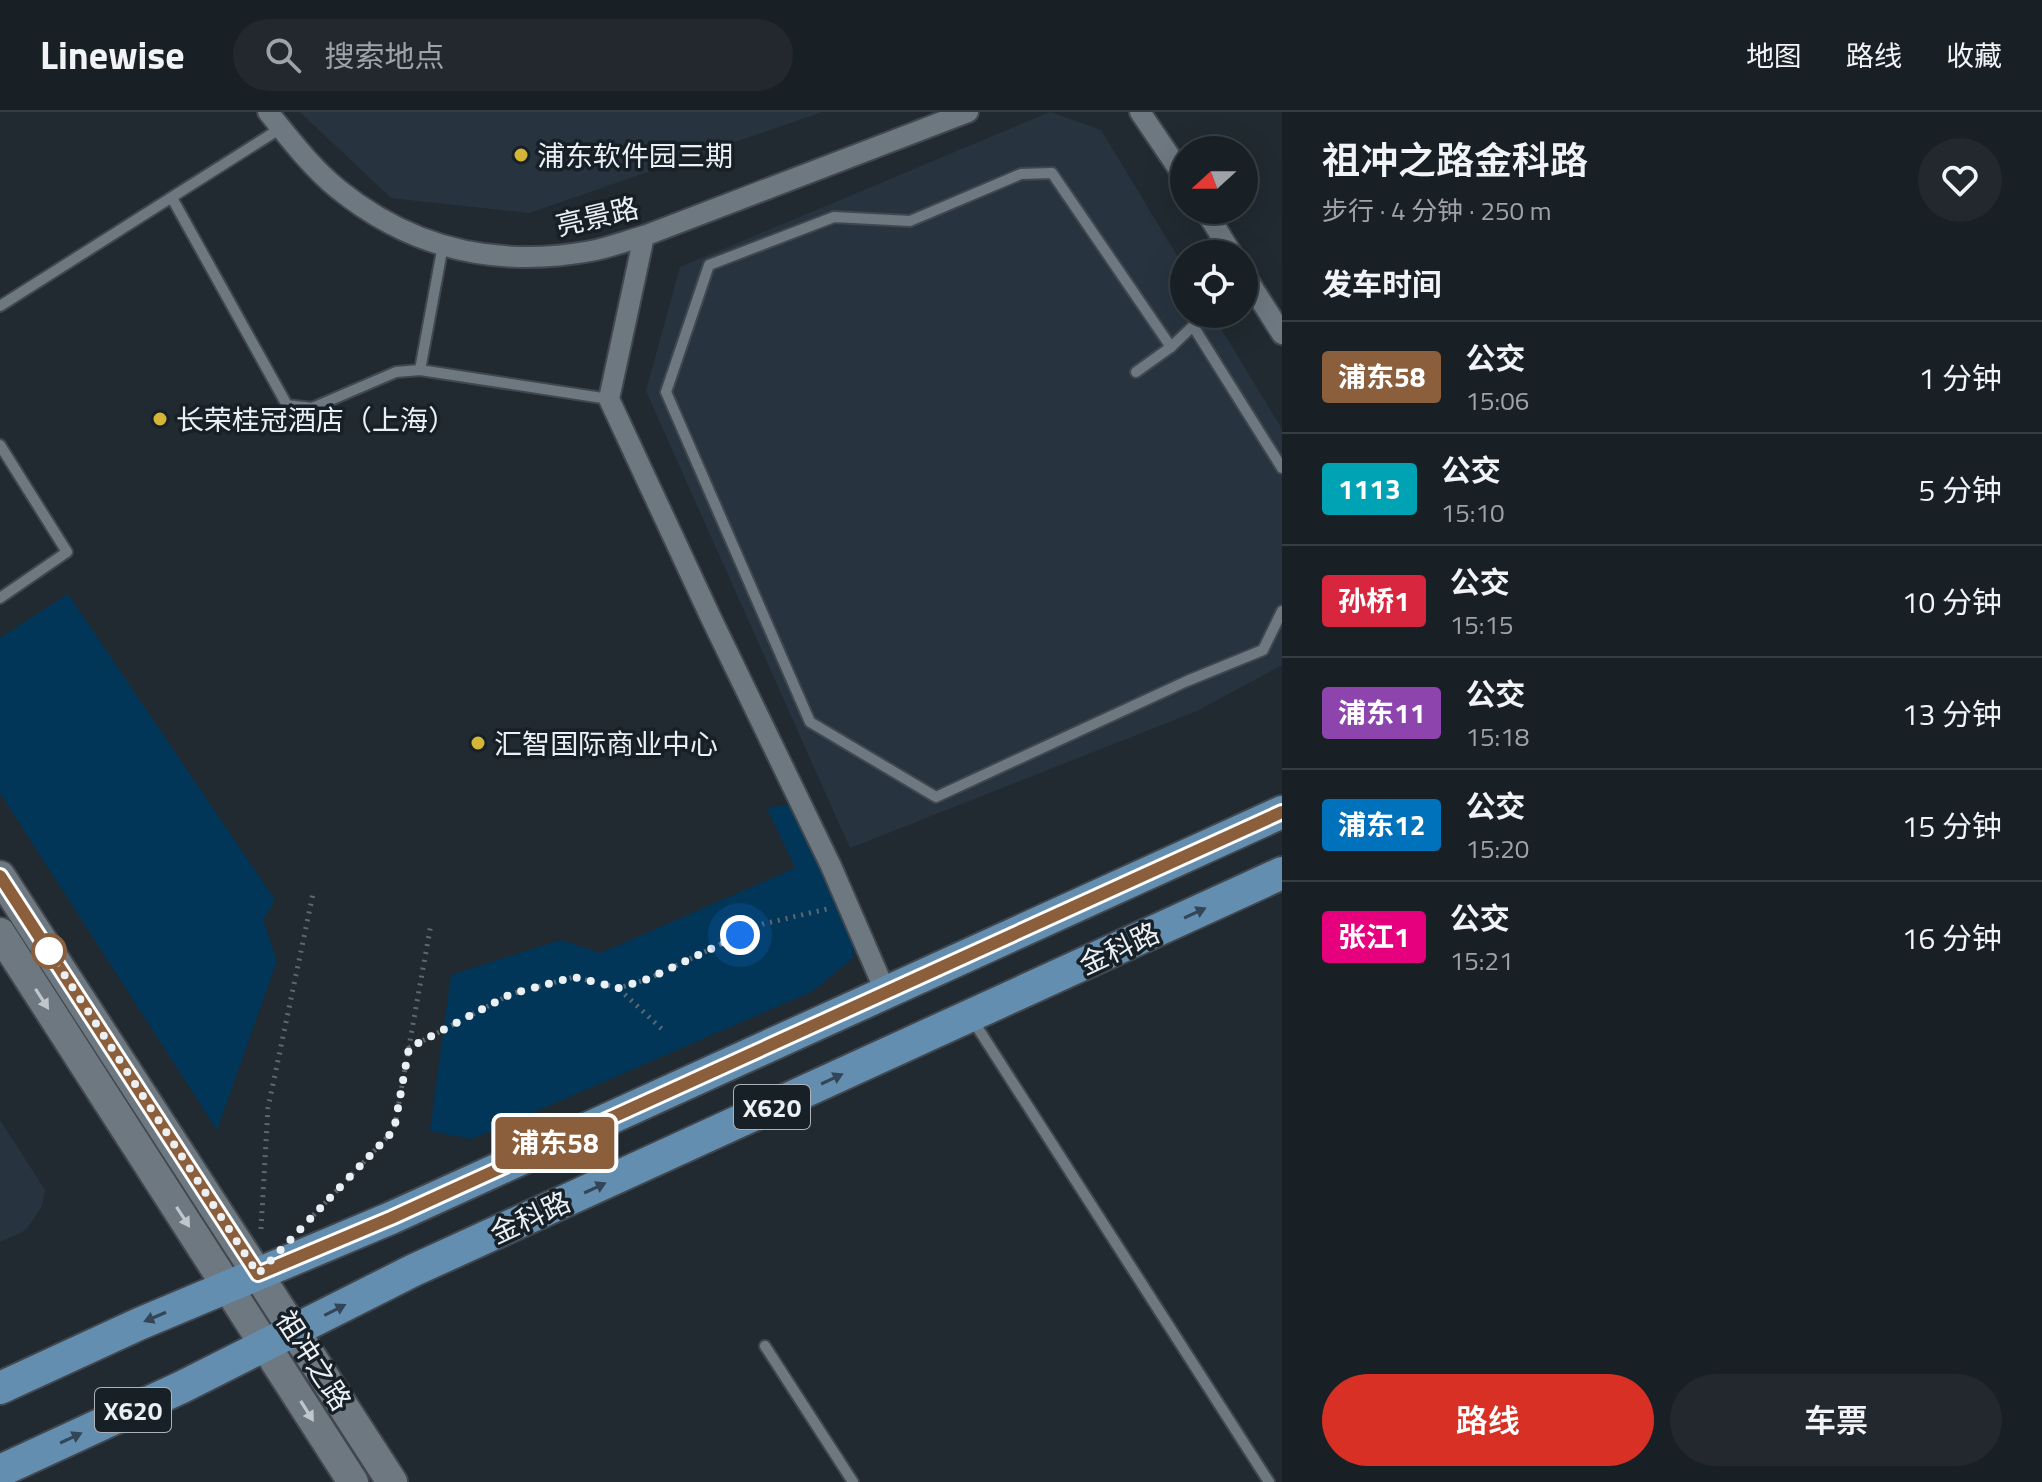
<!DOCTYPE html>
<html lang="zh">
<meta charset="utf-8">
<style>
:root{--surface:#192025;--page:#22282d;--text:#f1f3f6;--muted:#9fa3a7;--line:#373e42;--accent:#d93025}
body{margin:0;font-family:"Titillium Web","Noto Sans SC",sans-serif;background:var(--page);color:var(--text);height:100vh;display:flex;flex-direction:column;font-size:30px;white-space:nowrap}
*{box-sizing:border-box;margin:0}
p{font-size:26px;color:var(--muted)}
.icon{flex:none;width:44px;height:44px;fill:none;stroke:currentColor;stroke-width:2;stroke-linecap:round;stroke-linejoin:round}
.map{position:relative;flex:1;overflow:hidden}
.panel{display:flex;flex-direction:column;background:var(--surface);width:760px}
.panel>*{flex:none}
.badge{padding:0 16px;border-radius:6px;font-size:28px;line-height:52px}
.needle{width:52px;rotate:249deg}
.controls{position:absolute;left:1170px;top:24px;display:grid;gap:16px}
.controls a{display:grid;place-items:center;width:88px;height:88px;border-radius:50%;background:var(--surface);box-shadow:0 8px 32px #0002,0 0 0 2px var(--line);font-size:40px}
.you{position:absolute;width:40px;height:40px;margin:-20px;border:6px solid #fff;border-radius:50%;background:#1a73e8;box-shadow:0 0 0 12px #1a73e833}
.map>.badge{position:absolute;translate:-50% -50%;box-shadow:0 0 0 4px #fff}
h2{padding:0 40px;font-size:30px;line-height:72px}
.round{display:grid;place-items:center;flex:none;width:84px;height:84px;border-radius:42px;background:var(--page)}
.overview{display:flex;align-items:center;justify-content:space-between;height:136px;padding:0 40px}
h1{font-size:38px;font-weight:600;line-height:60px}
.button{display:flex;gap:16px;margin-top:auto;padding:16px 40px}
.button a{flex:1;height:92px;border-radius:48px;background:var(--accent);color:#fff;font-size:32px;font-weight:600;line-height:92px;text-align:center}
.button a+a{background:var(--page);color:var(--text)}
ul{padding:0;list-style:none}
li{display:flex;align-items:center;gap:24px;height:112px;padding:0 40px;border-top:2px solid var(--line)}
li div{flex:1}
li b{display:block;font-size:30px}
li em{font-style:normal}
li .badge{min-width:88px;font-weight:700;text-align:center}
header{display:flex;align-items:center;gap:48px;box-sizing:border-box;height:112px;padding:0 40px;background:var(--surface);border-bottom:2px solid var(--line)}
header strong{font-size:38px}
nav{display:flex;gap:44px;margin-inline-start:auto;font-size:28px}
.search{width:560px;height:72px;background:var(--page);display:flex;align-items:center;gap:20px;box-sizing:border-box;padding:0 28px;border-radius:44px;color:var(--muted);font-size:30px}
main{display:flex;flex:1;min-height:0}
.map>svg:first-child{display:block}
</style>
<header>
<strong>Linewise</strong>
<div class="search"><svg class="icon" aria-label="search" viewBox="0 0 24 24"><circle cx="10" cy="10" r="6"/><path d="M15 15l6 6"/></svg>搜索地点</div>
<nav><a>地图</a><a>路线</a><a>收藏</a></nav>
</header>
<main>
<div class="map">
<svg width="1282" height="1370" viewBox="0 0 1282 1370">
<rect width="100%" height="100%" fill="#212a31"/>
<g fill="#273440">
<path d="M300,0h522l-293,101 -138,-15z"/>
<path d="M1050,0l51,18 83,137v47h28l70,115v236l-85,46 -347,137 -204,-457 34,-124z"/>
<path d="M0,1008l45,70 -3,16 -16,24 -26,12z"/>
</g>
<g fill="#013658">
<path d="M68,482l207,306 -12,20 14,41 -60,169 -217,-337v-155z"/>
<path d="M801,690l55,119 -3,37 -40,33 -341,148 -42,-8 21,-156 109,-35 41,13 194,-85 -28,-60z"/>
</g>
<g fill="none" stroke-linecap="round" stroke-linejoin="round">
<defs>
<g id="lane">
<path d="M172,86l115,207 25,3 84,-36 24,-2 189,29"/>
<path d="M0,194l281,-178"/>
<path d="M1193,214l20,-12"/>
<path d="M1171,235l-119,-174 -31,1 -111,47 -76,-4 -125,48 -43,127 144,330 126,75 251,-116 76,-31 19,-39"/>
<path d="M420,258l23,-125"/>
<path d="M1136,260l35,-25 22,-21 89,142"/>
<path d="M0,333l67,107 -67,46"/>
<path d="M972,907l297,463"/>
<path d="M765,1234l88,136"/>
</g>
<g id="street">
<path d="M268,0c22,27 43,55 70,77 74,60 160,79 253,62 17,-3 35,-10 53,-15l324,-124"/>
<path d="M1140,0l44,65"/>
<path d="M1205,98l27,44"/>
<path d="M644,124l-35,163 102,219 120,248 55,127"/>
<path d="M1244,162l38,60"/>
</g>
<g id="secondary">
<path d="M0,764l392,606"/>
<path d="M0,821l353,549"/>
</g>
<g id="primary">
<path d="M0,1276l139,-64 252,-106 891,-406"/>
<path d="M0,1359l182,-84 232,-117 868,-397"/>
</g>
</defs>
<use href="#lane" stroke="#41474e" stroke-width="14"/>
<use href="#street" stroke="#41474e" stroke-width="24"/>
<use href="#secondary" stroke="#41474e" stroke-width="34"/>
<use href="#primary" stroke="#41474e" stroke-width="36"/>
<g stroke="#5f676e" stroke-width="5" stroke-dasharray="2 6" stroke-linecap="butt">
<path d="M619,877l45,42"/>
<path d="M409,936l102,-54 63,-17 45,11 29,-9 115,-55 64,-15"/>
<path d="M308,1109l86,-91 37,-206"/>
<path d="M261,1117l7,-121 45,-214"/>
</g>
<use href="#lane" stroke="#6e7881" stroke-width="10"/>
<use href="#street" stroke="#6e7881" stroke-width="20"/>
<use href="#secondary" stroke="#6e7881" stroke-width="30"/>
<use href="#primary" stroke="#638eb0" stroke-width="32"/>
</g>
<defs><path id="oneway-solid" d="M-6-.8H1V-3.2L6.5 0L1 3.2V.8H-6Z" transform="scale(2)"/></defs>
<g fill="#324657">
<use href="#oneway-solid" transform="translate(1195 801) rotate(-25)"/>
<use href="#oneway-solid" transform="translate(832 967) rotate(-25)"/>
<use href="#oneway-solid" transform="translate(595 1076) rotate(-25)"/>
<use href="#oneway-solid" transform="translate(335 1198) rotate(-27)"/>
<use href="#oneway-solid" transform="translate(155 1205) rotate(157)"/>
<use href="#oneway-solid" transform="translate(71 1326) rotate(-25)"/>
</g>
<g fill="#bfc6cc">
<use href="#oneway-solid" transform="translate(42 887) rotate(57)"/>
<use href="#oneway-solid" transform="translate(183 1105) rotate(57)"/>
<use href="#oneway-solid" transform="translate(307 1299) rotate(58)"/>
</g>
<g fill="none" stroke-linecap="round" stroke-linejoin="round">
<defs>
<path id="line" d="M0,764l258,398 133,-56 891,-406"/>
</defs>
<use href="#line" stroke="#fff" stroke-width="18"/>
<use href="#line" stroke="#8b5e3c" stroke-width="12"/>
<path stroke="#ebf0f5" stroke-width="8" stroke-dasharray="0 14.4" d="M49,839l209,323 136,-144 15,-82 102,-54 63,-17 45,11 29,-9 92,-44"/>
</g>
<g fill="#d5b535" stroke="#182027" stroke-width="3">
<circle cx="521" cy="43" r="8"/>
<circle cx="160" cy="307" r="8"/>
<circle cx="478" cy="631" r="8"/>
</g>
<circle fill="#fff" stroke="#8b5e3c" stroke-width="4" cx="49" cy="839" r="16"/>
<g text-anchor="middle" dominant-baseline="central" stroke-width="7" stroke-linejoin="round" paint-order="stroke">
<g fill="#182027" stroke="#acb2b7" stroke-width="2">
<rect x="734" y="973" width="76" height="44" rx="6"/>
<rect x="95" y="1276" width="76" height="44" rx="6"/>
</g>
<g font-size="26" font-weight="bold" fill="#ebf0f5">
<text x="772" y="995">X620</text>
<text x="133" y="1298">X620</text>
</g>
<g font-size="28" fill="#ebf0f5" stroke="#182027" text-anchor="start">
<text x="537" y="43">浦东软件园三期</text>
<text x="176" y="307">长荣桂冠酒店（上海）</text>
<text x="494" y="631">汇智国际商业中心</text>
</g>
<g font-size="28" fill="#ebf0f5" stroke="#182027">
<text transform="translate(597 104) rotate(-13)">亮景路</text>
<text transform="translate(1119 836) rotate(-25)">金科路</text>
<text transform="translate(530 1105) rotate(-25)">金科路</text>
<text transform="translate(314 1248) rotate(57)">祖冲之路</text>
</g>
</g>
</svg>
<div class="controls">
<a><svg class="needle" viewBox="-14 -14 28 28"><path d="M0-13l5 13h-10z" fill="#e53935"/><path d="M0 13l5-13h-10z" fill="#9fa3a7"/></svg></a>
<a><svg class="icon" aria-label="locate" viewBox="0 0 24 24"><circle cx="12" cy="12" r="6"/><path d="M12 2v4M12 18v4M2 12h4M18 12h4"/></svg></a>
</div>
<div class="you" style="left:740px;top:823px"></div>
<b class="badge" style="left:555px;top:1031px;background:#8b5e3c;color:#fff">浦东58</b>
</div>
<section class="panel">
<div class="overview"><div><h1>祖冲之路金科路</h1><p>步行 · 4 分钟 · 250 m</p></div><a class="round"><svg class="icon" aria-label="heart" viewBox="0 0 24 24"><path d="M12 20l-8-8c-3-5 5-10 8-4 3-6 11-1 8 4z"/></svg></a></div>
<h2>发车时间</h2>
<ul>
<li><span class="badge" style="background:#8b5e3c;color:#fff">浦东58</span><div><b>公交</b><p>15:06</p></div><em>1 分钟</em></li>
<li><span class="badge" style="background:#00a3b4;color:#fff">1113</span><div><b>公交</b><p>15:10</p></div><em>5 分钟</em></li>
<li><span class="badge" style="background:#d7263d;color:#fff">孙桥1</span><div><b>公交</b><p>15:15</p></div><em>10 分钟</em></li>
<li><span class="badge" style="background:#8e44ad;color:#fff">浦东11</span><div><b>公交</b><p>15:18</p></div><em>13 分钟</em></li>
<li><span class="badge" style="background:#0072bc;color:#fff">浦东12</span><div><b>公交</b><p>15:20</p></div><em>15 分钟</em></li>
<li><span class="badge" style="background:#e6007e;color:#fff">张江1</span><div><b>公交</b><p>15:21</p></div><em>16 分钟</em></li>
</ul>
<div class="button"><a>路线</a><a>车票</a></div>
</section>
</main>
